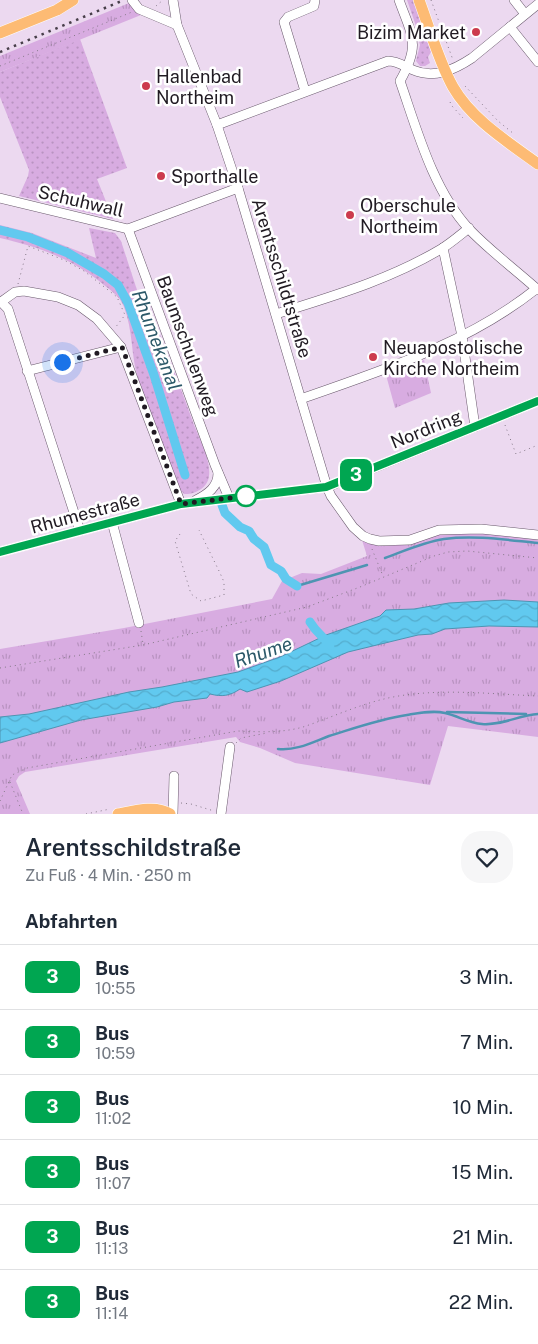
<!DOCTYPE html>
<html lang="de">
<meta charset="utf-8">
<style>
:root{--surface:#fff;--page:#f6f6f7;--text:#1f2937;--muted:#747a83;--line:#e0e1e3}
body{margin:0;font-family:"Public Sans",sans-serif;background:var(--page);color:var(--text);height:100vh;display:flex;flex-direction:column;font-size:19px;white-space:nowrap}
*{box-sizing:border-box;margin:0}
p{font-size:16px;color:var(--muted)}
.icon{flex:none;width:28px;height:28px;fill:none;stroke:currentColor;stroke-width:2;stroke-linecap:round;stroke-linejoin:round}
.map{position:relative;height:814px;overflow:hidden}
.side{display:flex;flex-direction:column;background:var(--surface);flex:1}
.side>*{flex:none}
.badge{padding:0 10px;border-radius:8px;font-size:18px;line-height:32px}
.you{position:absolute;width:25px;height:25px;margin:-12px;border:4px solid #fff;border-radius:50%;background:#1a73e8;box-shadow:0 0 0 8px #1a73e833}
.map>.badge{position:absolute;translate:-50% -50%;box-shadow:0 0 0 2px #fff}
h2{padding:0 25px;font-size:19px;line-height:45px}
.round{display:grid;place-items:center;flex:none;width:52px;height:52px;border-radius:20px;background:var(--page)}
.head{display:flex;align-items:center;justify-content:space-between;height:85px;padding:0 25px}
h1{font-size:24px;font-weight:600;line-height:38px}
ul{padding:0;list-style:none}
li{display:flex;align-items:center;gap:15px;height:65px;padding:0 25px;border-top:1px solid var(--line)}
li div{flex:1}
li b{display:block;font-size:19px}
li em{font-style:normal}
li .badge{min-width:55px;font-weight:700;text-align:center}
.map>svg:first-child{display:block}
</style>
<div class="map">
<svg width="538" height="814" viewBox="0 0 538 814">
<defs>
<pattern id="grass-dots" width="8" height="8" patternUnits="userSpaceOnUse" patternTransform="scale(1.25)"><rect width="8" height="8" fill="#d8ace1"/><path d="M2 2h.1M6 6h.1" fill="none" stroke="#b993c1" stroke-width="1.8" stroke-linecap="round"/></pattern>
<pattern id="park-tufts" width="24" height="20" patternUnits="userSpaceOnUse" patternTransform="scale(1.25)"><rect width="24" height="20" fill="#d8ace1"/><path d="M3 7l-1-3M5 7V3M7 7l1-3M15 17l-1-3M17 17v-4M19 17l1-3" fill="none" stroke="#b993c1"/></pattern>
<pattern id="water-waves" width="16" height="10" patternUnits="userSpaceOnUse" patternTransform="scale(1.25)"><rect width="16" height="10" fill="#61c9ef"/><path d="M0 5q4-4 8 0t8 0" fill="none" stroke="#54accd"/></pattern>
</defs>
<rect width="100%" height="100%" fill="#ecd9f0"/>
<g fill="url(#grass-dots)">
<path d="M407,0h7l17,52 -3,5 2,6 -5,3h-5l-4,-5 4,-16 -3,-11v-5z"/>
<path d="M80,39l47,129 -30,11 16,40 -94,-23 9,-20 1,-6 -29,-73v-25z"/>
<path d="M0,225l32,8 64,25 -7,-30 26,5 6,8 16,49 11,26 11,16c12,31 24,62 35,93 6,15 17,35 15,51 -1,12 -15,19 -25,18l-5,-6 -41,-109c-7,-23 -5,-49 -14,-72 -4,-10 -11,-15 -20,-22 -31,-26 -65,-38 -104,-47z"/>
</g>
<g fill="url(#park-tufts)">
<path d="M129,3l12,12 -141,57v-16z"/>
<path d="M424,360l7,33 -36,15 -9,-33z"/>
<path d="M456,531l82,6v200l-90,-11 -18,59 -135,-22 -35,-15 -20,-6 -4,-5 -211,35 -6,4 -3,5 14,33h-30v-165l124,-21 148,-29 10,-18 20,-8 19,1 46,-18 -5,-16 23,6 13,-1 41,-13z"/>
</g>
<path fill="url(#water-waves)" stroke="#4e94b2" d="M504,600l34,2v25l-49,-1 -44,3 -13,5 -14,1 -70,17 -67,29 -34,11 -7,-3c-10,7 -18,8 -30,5l-3,4 -33,4 -17,5 -76,13 -81,23v-26l29,-3 100,-22 33,-5 76,-15 42,-15 46,-22 54,-19 6,-6 28,-1 35,-6z"/>
<g fill="none" stroke-linecap="round" stroke-linejoin="round">
<g stroke="#4e94b2" stroke-width="2.5">
<path d="M385,558c19,-7 39,-16 59,-19 31,-4 63,1 94,4"/>
<path d="M297,586l70,-21"/>
<path d="M447,712l79,2"/>
<path d="M278,749c18,2 35,-7 51,-13 26,-8 51,-17 78,-21 12,-2 26,-5 38,-2 13,3 24,10 37,11 19,2 37,-9 56,-10"/>
</g>
<g stroke="#61c9ef" stroke-width="9">
<path d="M0,230l28,7 40,16 36,21 14,11 10,18 26,72 31,100"/>
<path d="M222,505l3,8 15,14 9,4 5,8 10,8 7,18 10,6 5,8 11,7"/>
<path d="M310,622l5,7 15,16"/>
</g>
<defs>
<g id="minor">
<path d="M132,0l7,9 38,16"/>
<path d="M173,0l4,25 40,100 21,63 89,299 4,9 22,31 10,9 7,3 9,2 31,-1 29,-10 42,-1 57,6"/>
<path d="M399,0c13,36 22,44 1,81 17,49 33,109 69,148 21,22 47,41 69,61"/>
<path d="M514,0l11,14"/>
<path d="M510,27l28,35"/>
<path d="M305,91l-21,-69 4,-5 26,-11 1,-6"/>
<path d="M217,125l171,-64c9,0 16,5 25,9 21,9 41,0 59,-12l66,-54"/>
<path d="M0,198l128,31 110,-41"/>
<path d="M128,229l87,236 14,33"/>
<path d="M443,248l19,88 13,91"/>
<path d="M1,302l14,-10 9,-1 34,6 20,8 19,14 24,28 60,157"/>
<path d="M1,302l7,7 72,222"/>
<path d="M276,314c57,-18 113,-34 165,-65 10,-6 19,-14 28,-21"/>
<path d="M27,371l94,-24"/>
<path d="M301,399c82,-29 166,-55 235,-110"/>
<path d="M196,500c12,-6 22,-13 22,-27"/>
<path d="M112,522l27,101"/>
<path d="M0,552l181,-48 146,-17 211,-86"/>
<path d="M173,814l1,-38"/>
<path d="M221,814l9,-67"/>
</g>
<g id="major">
<path d="M419,0c10,27 20,62 34,87 19,33 55,55 85,77"/>
<path d="M0,33l57,-23 16,-10"/>
<path d="M118,814c16,-3 38,-9 52,0"/>
</g>
</defs>
<use href="#minor" stroke="#69596c" stroke-width="10"/>
<use href="#major" stroke="#fff" stroke-width="12"/>
<g stroke="#857988" stroke-width="1" stroke-dasharray="1 4" stroke-linecap="butt">
<path d="M431,0l22,60"/>
<path d="M156,6l7,-6"/>
<path d="M0,66l132,-54"/>
<path d="M465,86l33,35 16,13"/>
<path d="M450,102l2,4 11,12"/>
<path d="M18,284l10,-38 36,14 20,11 33,26 8,18 -10,13"/>
<path d="M505,425l11,29 22,-9"/>
<path d="M180,534l-5,7 16,53 10,7 23,-6v-13l-4,-9 -21,-43"/>
<path d="M372,549l11,27"/>
<path d="M141,631l2,13"/>
<path d="M0,668l143,-23 164,-38 53,-20 74,-31 14,-4 19,-1 71,7"/>
<path d="M236,743l5,-5 26,-5"/>
<path d="M10,782l13,32"/>
<path d="M0,801l12,-26 15,-7 211,-37c21,1 44,2 65,-4 30,-10 59,-24 90,-30 47,-9 98,-3 145,-1"/>
<path d="M181,803l10,1 23,7"/>
<path d="M86,814l24,-5"/>
</g>
<use href="#minor" stroke="#fff" stroke-width="9"/>
<use href="#major" stroke="#fdbb74" stroke-width="11"/>
<path stroke="#483f4a" stroke-width="2.5" stroke-dasharray="2.5 5" stroke-linecap="butt" d="M0,52l124,-52"/>
</g>
<g fill="none" stroke-linecap="round" stroke-linejoin="round">
<defs>
<path id="line" d="M0,552l181,-48 145,-17 212,-86"/>
</defs>
<use href="#line" stroke="#fff" stroke-width="11"/>
<use href="#line" stroke="#00a651" stroke-width="8"/>
<path stroke="#201a22" stroke-width="5" stroke-dasharray="0 9" d="M62,362l60,-15 59,157 65,-8"/>
</g>
<g fill="#cc3b4d" stroke="#fff" stroke-width="2">
<circle cx="476" cy="32" r="5"/>
<circle cx="146" cy="86" r="5"/>
<circle cx="161" cy="176" r="5"/>
<circle cx="350" cy="215" r="5"/>
<circle cx="373" cy="357" r="5"/>
</g>
<circle fill="#fff" stroke="#00a651" stroke-width="2.5" cx="246" cy="496" r="10"/>
<g text-anchor="middle" dominant-baseline="central" stroke-width="5" stroke-linejoin="round" paint-order="stroke">
<g font-size="18" fill="#201a22" stroke="#fff" text-anchor="start">
<text x="466" y="32" text-anchor="end">Bizim Market</text>
<text x="156" y="76">Hallenbad<tspan x="156" dy="21">Northeim</tspan></text>
<text x="171" y="176">Sporthalle</text>
<text x="360" y="205">Oberschule<tspan x="360" dy="21">Northeim</tspan></text>
<text x="383" y="347">Neuapostolische<tspan x="383" dy="21">Kirche Northeim</tspan></text>
</g>
<g font-size="18" fill="#201a22" stroke="#fff">
<text transform="translate(81 201) rotate(13)">Schuhwall</text>
<text transform="translate(282 278) rotate(73)">Arentsschildtstraße</text>
<text transform="translate(188 346) rotate(70)">Baumschulenweg</text>
<text transform="translate(426 429) rotate(-22)">Nordring</text>
<text transform="translate(85 513) rotate(-15)">Rhumestraße</text>
</g>
<g font-size="19" font-style="italic" fill="#2c5969" stroke="#fff">
<text transform="translate(157 340) rotate(69)">Rhumekanal</text>
<text transform="translate(263 652) rotate(-19)">Rhume</text>
</g>
</g>
</svg>
<div class="you" style="left:62px;top:362px"></div>
<b class="badge" style="left:356px;top:475px;background:#00a651;color:#fff">3</b>
</div>
<section class="side">
<div class="head"><div><h1>Arentsschildstraße</h1><p>Zu Fuß · 4 Min. · 250 m</p></div><a class="round"><svg class="icon" aria-label="heart" viewBox="0 0 24 24"><path d="M12 20l-8-8c-3-5 5-10 8-4 3-6 11-1 8 4z"/></svg></a></div>
<h2>Abfahrten</h2>
<ul>
<li><span class="badge" style="background:#00a651;color:#fff">3</span><div><b>Bus</b><p>10:55</p></div><em>3 Min.</em></li>
<li><span class="badge" style="background:#00a651;color:#fff">3</span><div><b>Bus</b><p>10:59</p></div><em>7 Min.</em></li>
<li><span class="badge" style="background:#00a651;color:#fff">3</span><div><b>Bus</b><p>11:02</p></div><em>10 Min.</em></li>
<li><span class="badge" style="background:#00a651;color:#fff">3</span><div><b>Bus</b><p>11:07</p></div><em>15 Min.</em></li>
<li><span class="badge" style="background:#00a651;color:#fff">3</span><div><b>Bus</b><p>11:13</p></div><em>21 Min.</em></li>
<li><span class="badge" style="background:#00a651;color:#fff">3</span><div><b>Bus</b><p>11:14</p></div><em>22 Min.</em></li>
</ul>
</section>
